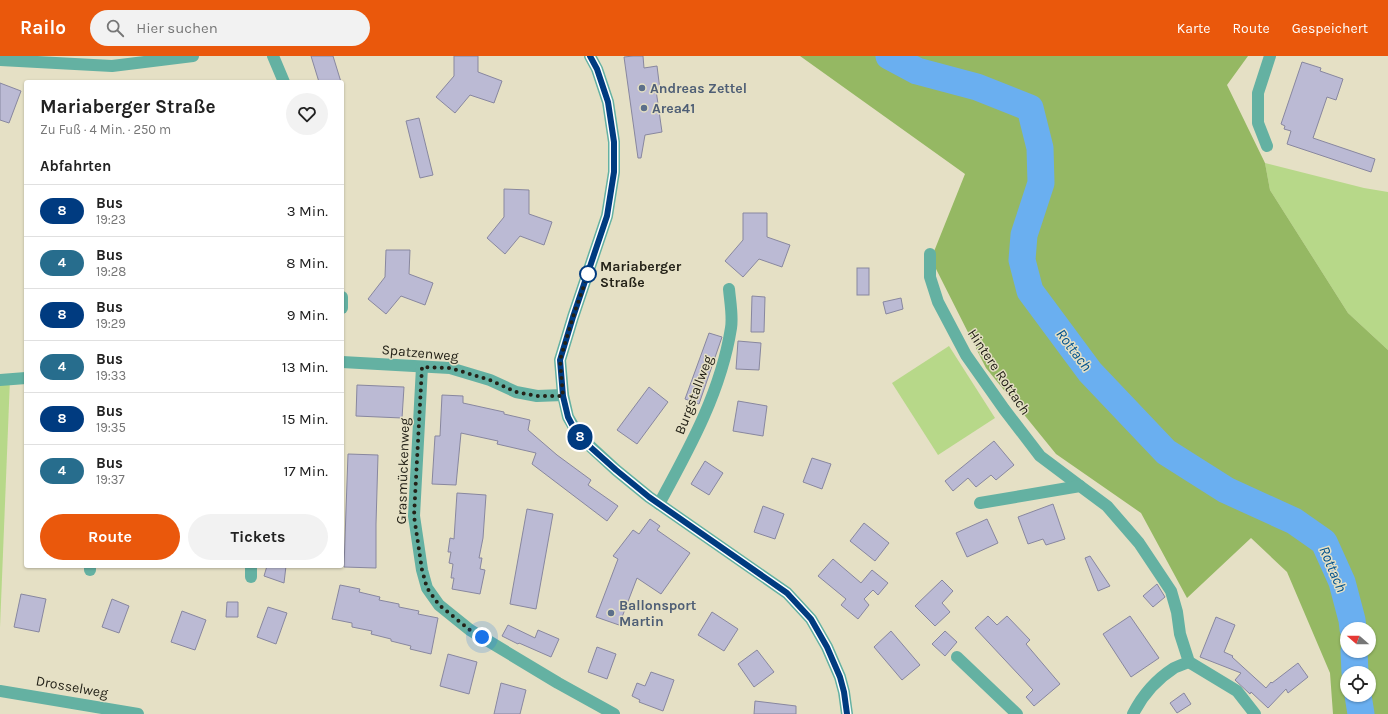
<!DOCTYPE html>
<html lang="de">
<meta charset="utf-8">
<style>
:root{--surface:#fff;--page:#f2f2f2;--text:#222;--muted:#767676;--line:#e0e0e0;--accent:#ea580c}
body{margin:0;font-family:Karla,sans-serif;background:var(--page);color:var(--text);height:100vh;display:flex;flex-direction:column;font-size:15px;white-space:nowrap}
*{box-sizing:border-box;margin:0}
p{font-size:13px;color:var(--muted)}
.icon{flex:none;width:22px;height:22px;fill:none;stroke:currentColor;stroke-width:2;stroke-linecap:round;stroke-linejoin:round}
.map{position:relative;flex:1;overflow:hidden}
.side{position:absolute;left:24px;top:24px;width:320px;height:488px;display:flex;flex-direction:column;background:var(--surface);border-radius:4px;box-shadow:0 1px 3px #0004}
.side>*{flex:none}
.badge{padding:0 8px;border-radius:13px;font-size:14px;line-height:26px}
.needle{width:26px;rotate:290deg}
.buttons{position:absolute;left:1340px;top:566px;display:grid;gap:8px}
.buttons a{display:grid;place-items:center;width:36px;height:36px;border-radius:50%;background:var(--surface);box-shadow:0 1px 3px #0004;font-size:20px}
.you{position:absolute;width:20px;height:20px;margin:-10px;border:3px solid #fff;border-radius:50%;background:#1a73e8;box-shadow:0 0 0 6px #1a73e833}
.map>.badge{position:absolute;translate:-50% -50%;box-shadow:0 0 0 2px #fff}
h2{padding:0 16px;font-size:15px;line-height:36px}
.round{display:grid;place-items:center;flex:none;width:42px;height:42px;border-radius:21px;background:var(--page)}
.headline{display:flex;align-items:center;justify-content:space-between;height:68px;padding:0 16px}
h1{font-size:19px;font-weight:700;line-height:30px}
.button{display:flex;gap:8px;margin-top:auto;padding:8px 16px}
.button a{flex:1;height:46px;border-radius:24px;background:var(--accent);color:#fff;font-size:16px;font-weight:700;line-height:46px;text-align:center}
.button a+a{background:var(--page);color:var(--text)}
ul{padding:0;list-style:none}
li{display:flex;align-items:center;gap:12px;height:52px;padding:0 16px;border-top:1px solid var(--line)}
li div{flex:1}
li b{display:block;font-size:15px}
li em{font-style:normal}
li .badge{min-width:44px;font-weight:700;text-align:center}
header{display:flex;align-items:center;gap:24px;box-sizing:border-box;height:56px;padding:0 20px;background:var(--accent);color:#fff}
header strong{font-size:19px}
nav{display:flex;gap:22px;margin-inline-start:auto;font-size:14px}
.search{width:280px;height:36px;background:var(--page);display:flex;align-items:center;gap:10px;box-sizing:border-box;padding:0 14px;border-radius:22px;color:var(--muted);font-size:15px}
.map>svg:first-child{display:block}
</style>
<header>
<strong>Railo</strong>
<div class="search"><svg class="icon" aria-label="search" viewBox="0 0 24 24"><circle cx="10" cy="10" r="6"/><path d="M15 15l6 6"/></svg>Hier suchen</div>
<nav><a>Karte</a><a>Route</a><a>Gespeichert</a></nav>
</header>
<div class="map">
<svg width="1388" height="658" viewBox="0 0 1388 658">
<rect width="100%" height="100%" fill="#e5e0c5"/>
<g fill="#b7d889">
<path d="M1265,107l99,25 24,4v158l-40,-37 -78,-123z"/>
<path d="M949,290l46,72 -57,37 -46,-72z"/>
<path d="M10,323l-10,249v-248z"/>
</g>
<path fill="#95b863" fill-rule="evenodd" d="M800,0h448l-21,29 38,78 5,27 78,123 40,37v364h-55l-3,-41 -43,-101 -36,-34 -64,60 -46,-85 -85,-59 -70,-86 -55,-109 34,-85zM1347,573h22v22h-22zM1347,617h22v22h-22z"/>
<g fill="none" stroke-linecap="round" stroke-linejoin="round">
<g stroke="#6aaff0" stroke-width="27">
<path d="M889,0l28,15 60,16 53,21 10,40 1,35 -17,52 -2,25 8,31 60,81 76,80 60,38 68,31 30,21 18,40 10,38 1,9"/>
<path d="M1354,595l1,22"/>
<path d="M1358,639l3,19"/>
</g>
</g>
<g fill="#bbbad4" stroke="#88879f">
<path d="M311,0h22l8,26h-22z"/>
<path d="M454,0h24v16l24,9 -8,22 -24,-8 -15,18 -19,-16 18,-21z"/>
<path d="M633,0h10l1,12 13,-2 3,24h-4l6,42 -17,3 -4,23h-3l-14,-101z"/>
<path d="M1302,6l19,6 -1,3 23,8 -7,21 -9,-3 -14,41 62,21 -4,13 -84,-28 4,-13 -7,-2 1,-3 -4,-2z"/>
<path d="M0,27l21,8 -12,32 -9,-3z"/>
<path d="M419,62l14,57 -13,3 -14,-57z"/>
<path d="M504,133l25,1v24l23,8 -8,23 -24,-9 -15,18 -18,-16 17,-21z"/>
<path d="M743,157h24v24l23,8 -8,22 -23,-8 -16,18 -18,-16 18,-21z"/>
<path d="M386,194h24l-1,24 24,9 -8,22 -24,-9 -15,18 -18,-15 17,-22z"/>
<rect x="857" y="212" width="12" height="27"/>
<path d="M752,240l13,1 -1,35h-13z"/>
<path d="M901,242l2,11 -17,5 -3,-12z"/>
<path d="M709,277l13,4 -23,67 -14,-5z"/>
<path d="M738,285l23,2 -2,27 -23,-1z"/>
<path d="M357,329l47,2 -2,31 -46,-2z"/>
<path d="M649,331l19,15 -31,42 -20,-14z"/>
<path d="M442,339l21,1v7l41,9v2l26,6 -2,10 29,25 34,25 -3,5 30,21 -11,15 -75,-57 4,-11 -39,-9 1,-3 -37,-8 -5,52 -24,-1 3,-48h5z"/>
<path d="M738,345l29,5 -4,30 -30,-5z"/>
<path d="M994,385l20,24 -18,15 -5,-5 -15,12 -8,-9 -15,13 -8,-10z"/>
<path d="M348,398l30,1 -2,69v44l-32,-1z"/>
<path d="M812,402l19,6 -9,25 -19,-7z"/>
<path d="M705,405l18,12 -14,22 -18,-11z"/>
<path d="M457,437l29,2 -3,43 -4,20h3l-2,11 5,1 -5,24 -28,-5 2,-11h-3l2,-14 -4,-1 2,-11h-3l2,-14 4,1z"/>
<path d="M1053,448l12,35 -19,6 -3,-6 -15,5 -10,-27z"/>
<path d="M763,450l21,8 -9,25 -21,-7z"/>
<path d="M527,453l26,5 -17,95 -26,-5z"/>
<path d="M650,463l10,7 -3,4 33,23 -29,41 -24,-16 -18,47 -23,-8 22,-58 -5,-3 20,-26 6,4z"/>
<path d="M987,463l11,24 -31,14 -11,-24z"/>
<path d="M864,467l25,20 -14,18 -25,-20z"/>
<path d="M1090,500l20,30 -12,5 -13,-33z"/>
<path d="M833,503l28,24 11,-13 16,13 -10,12 -5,-5 -9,9 5,6 -11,14 -17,-14 5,-6 -28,-23z"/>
<path d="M267,510h19l-2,17 -20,-7z"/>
<path d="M942,524l11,11 -11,12 8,9 -15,14 -20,-20z"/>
<path d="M1157,528l8,13 -12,10 -10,-11z"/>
<path d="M340,529l20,4 -1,3 21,5 -1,3 20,4v3l20,4 -1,3 20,4 -7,36 -21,-5 1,-3 -20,-5v-2l-20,-5 1,-3 -20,-4v-4l-20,-4z"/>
<path d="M21,538l25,5 -7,33 -25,-5z"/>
<path d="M112,543l17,7 -10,27 -17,-6z"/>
<path d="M227,546h11v15h-12z"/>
<path d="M268,551l19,6 -11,31 -19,-7z"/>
<path d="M182,555l24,9 -11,30 -24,-8z"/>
<path d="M712,556l26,17 -14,22 -26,-16z"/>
<path d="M988,560l9,9 10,-9 23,24 -4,4 34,40 -26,22 -8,-9 7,-7 -58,-62z"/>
<path d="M1130,560l29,42 -28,19 -28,-43z"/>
<path d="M1216,561l19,8 -11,27 9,4 -1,1 34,31 5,-6 1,1 26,-20 10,14 -20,16 -2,-4 -18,19 -17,-16 -1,2 -15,-14 6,-7 -41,-16z"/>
<path d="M508,569l27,13 3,-8 21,9 -8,18 -32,-14 -1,1 -16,-8z"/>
<path d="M891,575l29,34 -18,15 -28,-33z"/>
<path d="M945,575l12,11 -12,14 -13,-12z"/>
<path d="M597,591l19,7 -9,25 -19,-7z"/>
<path d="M757,594l17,22 -20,15 -16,-23z"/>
<path d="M448,598l29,8 -8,32 -29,-8z"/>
<path d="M651,616l23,8 -11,31 -24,-9 1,-2 -8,-4 5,-13 8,3z"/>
<path d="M501,627l25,7 -6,24h-26z"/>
<path d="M1184,637l7,11 -14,9 -7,-10z"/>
<path d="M755,645l41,5v8h-42z"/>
</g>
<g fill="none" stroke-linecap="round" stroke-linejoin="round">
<g stroke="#64b1a2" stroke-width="12">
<path d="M273,0l11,26"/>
<path d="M590,0l7,13 11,33 6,40v30l-7,44 -34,101 -13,43 3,35 5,22 11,19 37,34 33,27 138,96 24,26 16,28 13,30 4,15 3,22"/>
<path d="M0,4l112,6 81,-10"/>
<path d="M1267,90l-9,-23v-30l12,-37"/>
<path d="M930,198v23l8,25 28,53 38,54 36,47 40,30"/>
<path d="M342,241v11"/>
<path d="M342,306l108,6 40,12 26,12 21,4 26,-1"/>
<path d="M422,311l-8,149 8,54 5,18 12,17 31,25 88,53 56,31"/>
<path d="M0,324l26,-2"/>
<path d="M980,447l100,-17 27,20 32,37 32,48 6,21 3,22 9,28 48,29 18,23"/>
<path d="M659,448c30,-55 62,-112 72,-176 2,-12 -1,-27 -2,-39"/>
<path d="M90,514v-4"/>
<path d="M251,521v-11"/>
<path d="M957,601l60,57"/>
<path d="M0,635l138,23"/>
<path d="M1133,658c9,-18 24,-35 41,-46 4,-2 10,-4 15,-6"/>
</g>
</g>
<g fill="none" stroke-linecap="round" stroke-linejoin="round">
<defs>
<path id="line" d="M590,0l7,13 11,33 6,40v30l-7,44 -34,101 -13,43 3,36 5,21 10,19 38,34 33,27 138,96 24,26 16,28 13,30 4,15 3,22"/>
</defs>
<use href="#line" stroke="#fff" stroke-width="9"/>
<use href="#line" stroke="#003b80" stroke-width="6"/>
<path stroke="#242218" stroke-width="4" stroke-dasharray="0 7.2" d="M482,581l-12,-7 -31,-25 -12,-17 -5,-18 -8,-54 8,-149 28,1 40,12 26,12 21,4h26l-3,-36 13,-43 15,-43"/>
</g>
<g fill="#5c6f8a" stroke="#e5e0c5" stroke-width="1.5">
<circle cx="642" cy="32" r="4"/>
<circle cx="644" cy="52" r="4"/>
<circle cx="611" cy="557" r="4"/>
</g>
<circle fill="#fff" stroke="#003b80" stroke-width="2" cx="588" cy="218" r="8"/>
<g text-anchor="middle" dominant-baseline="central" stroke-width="3" stroke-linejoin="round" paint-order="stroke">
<g font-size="14" font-weight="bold" fill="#4e5e75" stroke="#e5e0c5" text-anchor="start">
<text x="650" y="32">Andreas Zettel</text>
<text x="652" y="52">Area41</text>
<text x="619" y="549">Ballonsport<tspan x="619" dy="16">Martin</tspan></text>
</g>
<g font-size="14" font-weight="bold" fill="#242218" stroke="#e5e0c5" text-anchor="start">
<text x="600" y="210">Mariaberger<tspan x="600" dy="16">Straße</tspan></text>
</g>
<g font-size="14" fill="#242218" stroke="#e5e0c5">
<text transform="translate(420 297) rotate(5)">Spatzenweg</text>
<text transform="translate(999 316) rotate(56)">Hintere Rottach</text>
<text transform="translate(694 339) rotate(-69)">Burgstallweg</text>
<text transform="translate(403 415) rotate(-88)">Grasmückenweg</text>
<text transform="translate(72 631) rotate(10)">Drosselweg</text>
</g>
<g font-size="15" font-style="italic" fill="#00518c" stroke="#e5e0c5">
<text transform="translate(1074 294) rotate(53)">Rottach</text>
<text transform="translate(1333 513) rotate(67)">Rottach</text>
</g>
</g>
</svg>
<div class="buttons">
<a><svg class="needle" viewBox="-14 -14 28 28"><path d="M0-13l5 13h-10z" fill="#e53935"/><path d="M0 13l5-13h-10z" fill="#767676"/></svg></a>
<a><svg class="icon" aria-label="locate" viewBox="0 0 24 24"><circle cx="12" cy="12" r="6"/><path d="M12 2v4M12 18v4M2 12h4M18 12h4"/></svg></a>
</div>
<div class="you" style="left:482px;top:581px"></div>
<b class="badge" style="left:580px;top:381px;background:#003b80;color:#fff">8</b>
<section class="side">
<div class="headline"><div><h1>Mariaberger Straße</h1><p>Zu Fuß · 4 Min. · 250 m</p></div><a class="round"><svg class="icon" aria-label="heart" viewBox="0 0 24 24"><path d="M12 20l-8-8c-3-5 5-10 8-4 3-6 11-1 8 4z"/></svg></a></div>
<h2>Abfahrten</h2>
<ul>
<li><span class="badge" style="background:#003b80;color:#fff">8</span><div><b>Bus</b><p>19:23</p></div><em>3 Min.</em></li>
<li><span class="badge" style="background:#276d8d;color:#fff">4</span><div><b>Bus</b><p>19:28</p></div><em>8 Min.</em></li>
<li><span class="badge" style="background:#003b80;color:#fff">8</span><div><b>Bus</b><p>19:29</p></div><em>9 Min.</em></li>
<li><span class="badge" style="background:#276d8d;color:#fff">4</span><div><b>Bus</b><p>19:33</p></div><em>13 Min.</em></li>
<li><span class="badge" style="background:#003b80;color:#fff">8</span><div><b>Bus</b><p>19:35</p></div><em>15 Min.</em></li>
<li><span class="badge" style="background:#276d8d;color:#fff">4</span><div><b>Bus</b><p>19:37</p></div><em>17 Min.</em></li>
</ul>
<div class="button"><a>Route</a><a>Tickets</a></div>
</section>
</div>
